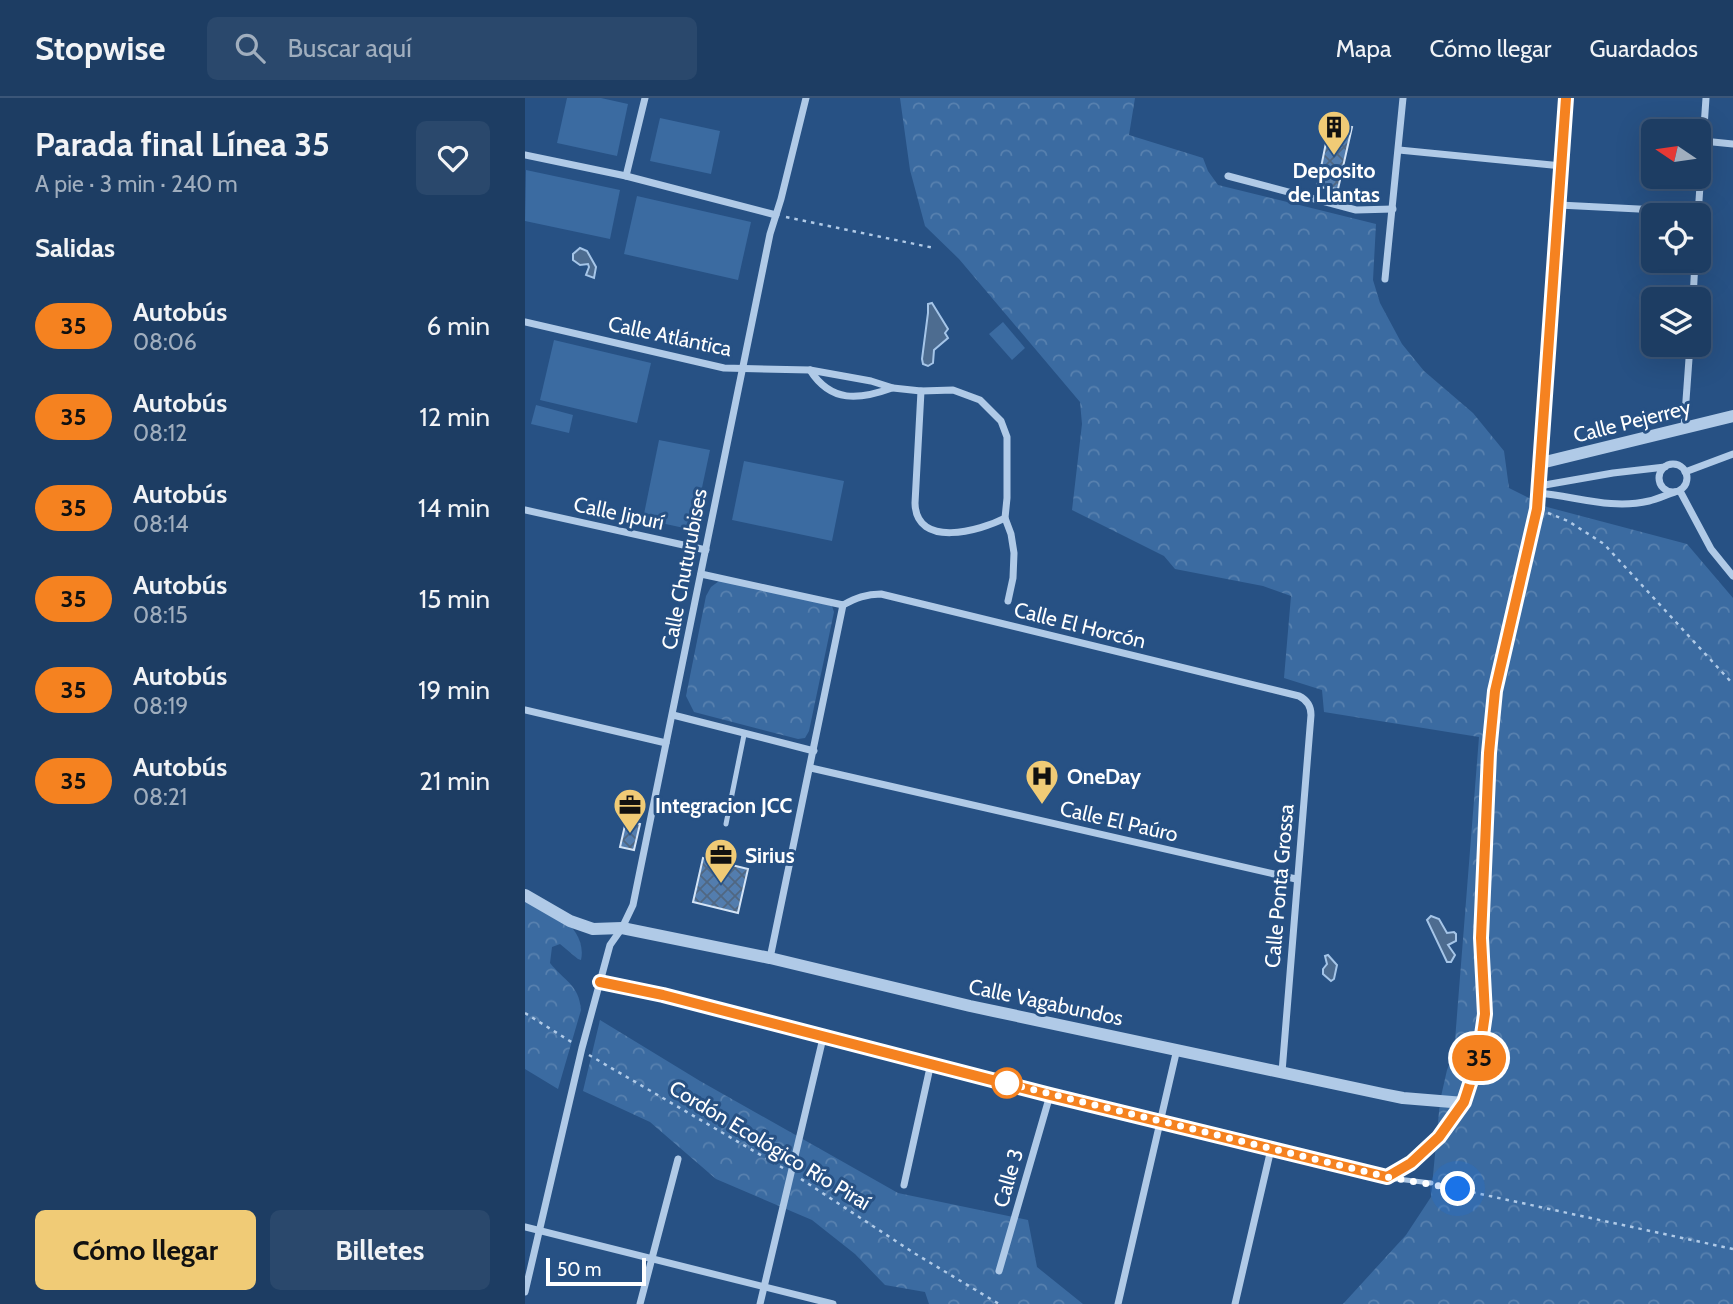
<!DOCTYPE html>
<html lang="es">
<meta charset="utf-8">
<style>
:root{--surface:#1d3d63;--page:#2a486c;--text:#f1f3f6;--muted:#a0aebe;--line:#3b5678;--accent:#f0cb76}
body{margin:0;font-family:Cabin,sans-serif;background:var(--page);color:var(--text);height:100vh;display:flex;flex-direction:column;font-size:26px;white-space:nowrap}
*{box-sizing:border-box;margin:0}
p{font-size:23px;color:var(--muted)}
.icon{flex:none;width:38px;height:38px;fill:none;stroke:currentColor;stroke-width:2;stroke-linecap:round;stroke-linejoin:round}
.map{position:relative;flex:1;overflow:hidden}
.panel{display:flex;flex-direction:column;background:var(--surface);width:525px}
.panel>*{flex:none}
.badge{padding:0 14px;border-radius:23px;font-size:24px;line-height:46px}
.needle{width:46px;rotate:283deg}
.controls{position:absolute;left:1116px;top:21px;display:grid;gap:14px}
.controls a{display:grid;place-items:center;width:70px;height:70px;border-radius:10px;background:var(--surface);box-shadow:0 7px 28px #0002,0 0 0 2px var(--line);font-size:35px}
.scale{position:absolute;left:21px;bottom:18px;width:100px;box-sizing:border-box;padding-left:7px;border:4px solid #fff;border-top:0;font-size:19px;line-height:24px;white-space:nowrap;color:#fff;-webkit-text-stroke:5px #275184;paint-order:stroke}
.you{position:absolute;width:35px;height:35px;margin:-18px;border:5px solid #fff;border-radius:50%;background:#1a73e8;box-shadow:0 0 0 10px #1a73e833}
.map>.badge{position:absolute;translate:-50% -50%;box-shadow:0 0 0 4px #fff}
h2{padding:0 35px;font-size:26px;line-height:63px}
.round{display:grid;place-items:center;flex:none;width:74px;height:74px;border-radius:10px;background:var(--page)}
.headline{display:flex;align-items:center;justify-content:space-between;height:119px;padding:0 35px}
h1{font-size:33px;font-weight:800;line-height:52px}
.action{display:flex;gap:14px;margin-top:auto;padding:14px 35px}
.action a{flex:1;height:80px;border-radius:10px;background:var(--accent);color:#111;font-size:28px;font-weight:800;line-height:80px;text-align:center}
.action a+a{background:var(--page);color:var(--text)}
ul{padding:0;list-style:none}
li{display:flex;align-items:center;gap:21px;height:91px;padding:0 35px}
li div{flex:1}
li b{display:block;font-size:26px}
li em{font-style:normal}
li .badge{min-width:77px;font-weight:700;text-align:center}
header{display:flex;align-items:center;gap:42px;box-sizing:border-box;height:98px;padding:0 35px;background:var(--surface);border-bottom:2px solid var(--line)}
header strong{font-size:33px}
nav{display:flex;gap:38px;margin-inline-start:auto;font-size:24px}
.search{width:490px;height:63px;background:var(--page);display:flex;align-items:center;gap:18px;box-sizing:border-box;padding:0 24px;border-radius:10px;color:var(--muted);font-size:26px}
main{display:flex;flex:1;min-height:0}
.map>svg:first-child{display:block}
</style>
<header>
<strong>Stopwise</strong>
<div class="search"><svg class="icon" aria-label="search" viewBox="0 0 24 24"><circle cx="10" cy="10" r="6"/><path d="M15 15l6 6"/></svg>Buscar aquí</div>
<nav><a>Mapa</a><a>Cómo llegar</a><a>Guardados</a></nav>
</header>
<main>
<section class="panel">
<div class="headline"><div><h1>Parada final Línea 35</h1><p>A pie · 3 min · 240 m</p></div><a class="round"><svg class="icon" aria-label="heart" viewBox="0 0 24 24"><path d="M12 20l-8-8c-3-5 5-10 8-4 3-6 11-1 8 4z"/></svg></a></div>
<h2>Salidas</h2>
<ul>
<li><span class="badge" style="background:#f58220;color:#111">35</span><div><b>Autobús</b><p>08:06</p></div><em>6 min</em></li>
<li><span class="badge" style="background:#f58220;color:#111">35</span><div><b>Autobús</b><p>08:12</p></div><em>12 min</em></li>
<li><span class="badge" style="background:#f58220;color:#111">35</span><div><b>Autobús</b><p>08:14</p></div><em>14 min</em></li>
<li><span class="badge" style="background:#f58220;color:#111">35</span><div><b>Autobús</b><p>08:15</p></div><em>15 min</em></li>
<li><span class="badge" style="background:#f58220;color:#111">35</span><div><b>Autobús</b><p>08:19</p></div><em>19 min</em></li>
<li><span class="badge" style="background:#f58220;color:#111">35</span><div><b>Autobús</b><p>08:21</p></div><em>21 min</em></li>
</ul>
<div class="action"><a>Cómo llegar</a><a>Billetes</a></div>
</section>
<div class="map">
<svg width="1208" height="1206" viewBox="0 0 1208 1206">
<defs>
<pattern id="forest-crowns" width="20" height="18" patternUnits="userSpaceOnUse" patternTransform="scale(1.75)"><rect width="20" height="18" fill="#3b6ba1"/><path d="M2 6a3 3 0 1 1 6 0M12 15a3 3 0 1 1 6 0" fill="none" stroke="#5881af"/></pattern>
<pattern id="building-cross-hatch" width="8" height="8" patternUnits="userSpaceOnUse" patternTransform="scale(1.75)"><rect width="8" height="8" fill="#537dae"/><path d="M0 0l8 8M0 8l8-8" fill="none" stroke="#506782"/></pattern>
</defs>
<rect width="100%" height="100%" fill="#275184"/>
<g fill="#3b6ba1">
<path d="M42,0h34l27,6 -11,52 -60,-13z"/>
<path d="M135,20l60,13 -9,43 -61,-13z"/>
<path d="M1,72l94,20 -10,49 -85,-18z"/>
<path d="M112,98l114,26 -13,58 -114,-26z"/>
<path d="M478,224l22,26 -13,12 -23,-26z"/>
<path d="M29,242l97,23 -14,60 -97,-23z"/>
<path d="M11,307l37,10 -4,18 -38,-9z"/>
<path d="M134,342l51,10 -17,80 -50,-11z"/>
<path d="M219,363l100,20 -12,60 -100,-21z"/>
</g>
<g fill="url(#forest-crowns)">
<path d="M375,0h235l-6,37 74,23 5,13 10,14 158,39 -3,56 7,23 22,41 22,27 49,42 31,38 5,37 38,19 140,37 46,54v706h-390l63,-69 25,-38 9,-96 7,-31 7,-17 25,-316 -155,-25 -2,-22 -38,-12 7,-82 -28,-10 -88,-17 -11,-13 -92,-46 10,-86 -2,-22 -121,-143 -34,-33 -15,-56z"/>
<path d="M198,480l109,28 2,6 -25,119 -4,7 -7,1 -104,-27 -8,-16 20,-100 5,-9z"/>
<path d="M0,792c23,18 63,37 56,70l-3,-1 -18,-15 -8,3 -2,16c14,18 29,21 31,47l-23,79 -33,-20z"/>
<path d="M75,922l100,61 198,112 130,27 9,47 46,37h-154l-4,-12 -40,-7 -30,-31 -43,-34 -96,-41 -66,-57 -67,-31z"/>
</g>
<g fill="#4d6c90" stroke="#a5c5e8" stroke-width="2">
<path d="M55,150l7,3 9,16 -2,11 -8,-3 3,-8 -1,-3 -8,1 -7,-5v-6z"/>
<path d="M407,205l16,26 -3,4 3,5 -14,12 -1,13 -5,3 -5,-2 -1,-5 6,-46v-9z"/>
<path d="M906,818l8,3 8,14 7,-1 2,2v7l-8,4 7,10 -4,7h-4l-20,-42z"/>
<path d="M803,857l9,10 -3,14 -3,2 -8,-7v-5l4,-5 -2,-8z"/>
</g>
<g fill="url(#building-cross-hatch)" stroke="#d4e4f6" stroke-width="2">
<path d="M805,25l22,4 -14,62 -21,-2z"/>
<path d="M101,723l14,3 -6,26 -14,-3z"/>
<path d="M178,760l45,11 -10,44 -45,-11z"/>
</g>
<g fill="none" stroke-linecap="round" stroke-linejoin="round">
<g stroke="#b0cae7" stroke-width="2.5" stroke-dasharray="3.5 5" stroke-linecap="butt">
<path d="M261,119l148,31"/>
<path d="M1023,415l20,8 36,23 129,140"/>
<path d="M0,915l48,30"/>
<path d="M64,957l194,113"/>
<path d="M276,1081l113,74 85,51"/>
<path d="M914,1087l294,64"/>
</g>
<g stroke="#b0cae7" stroke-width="5">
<path d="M201,726l18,-89"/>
<path d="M864,1080l42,5"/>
</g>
<g stroke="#b0cae7" stroke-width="7">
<path d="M1178,43l30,3"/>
<path d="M874,52l163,16"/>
<path d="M0,57l101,21 150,39"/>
<path d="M101,78l19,-78"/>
<path d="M703,78l128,34 37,-1"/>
<path d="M1034,107l139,7"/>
<path d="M1173,117l8,-117"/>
<path d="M860,181l18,-181"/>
<path d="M1168,201l2,-38"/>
<path d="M0,224l199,46 86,2 61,11 22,7 28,3 32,-1 27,10 21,21 6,16v61l-2,20 6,16 3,19 -1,25 -5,23"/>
<path d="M285,272c21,33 49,30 82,18"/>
<path d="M396,293l-6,112c1,46 65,28 90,15"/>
<path d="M1159,330l6,-83"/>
<circle cx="1148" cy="380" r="14"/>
<path d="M1160,374l48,-18"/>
<path d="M1014,388l74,-13 52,-6"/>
<path d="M1155,393l31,58 22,27"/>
<path d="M1013,395c37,3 73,17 111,8 8,-2 17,-6 26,-9"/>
<path d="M1012,411l4,-46"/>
<path d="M0,412l181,40"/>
<path d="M176,476l142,31"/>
<path d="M318,507c13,-7 23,-11 38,-11l418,102c8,4 12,10 12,19l-29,357"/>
<path d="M0,612l141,33"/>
<path d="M148,617l141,36"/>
<path d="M286,670l485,111"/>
<path d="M245,860l73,-353"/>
<path d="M379,1087l27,-122"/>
<path d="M0,1129l308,77"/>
<path d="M474,1173l51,-176"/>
<path d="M0,1194l57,-244 28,-103 12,-17 11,-23 137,-671 11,-35 25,-101"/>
<path d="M115,1206l38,-145"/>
<path d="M235,1206l63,-266"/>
<path d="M593,1206l59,-255"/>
<path d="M710,1206l36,-155"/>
</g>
<g stroke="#b0cae7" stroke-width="12">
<path d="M1041,0l-25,365 192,-47"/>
<path d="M0,797l45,26 23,8 29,-1 148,30 200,48 413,88 20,4 61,5"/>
<path d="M75,884l63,13 387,100 337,82 23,-14 28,-26 26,-34 15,-47 6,-42 -4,-76 8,-185 6,-62 42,-182"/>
</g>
</g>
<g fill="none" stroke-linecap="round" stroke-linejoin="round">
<defs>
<path id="line" d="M75,884l63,13 387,100 337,82 24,-14 28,-26 25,-35 15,-46 6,-42 -4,-76 8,-185 6,-62 42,-182 29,-411"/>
</defs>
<use href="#line" stroke="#fff" stroke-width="16"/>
<use href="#line" stroke="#f58220" stroke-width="10"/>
<path stroke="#fff" stroke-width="7" stroke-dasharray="0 12.6" d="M482,985l-5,-1 385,95 71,12"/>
</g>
<defs>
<symbol id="building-pin" viewBox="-11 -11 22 30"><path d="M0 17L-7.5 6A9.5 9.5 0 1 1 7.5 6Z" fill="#f0cb76" stroke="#275184"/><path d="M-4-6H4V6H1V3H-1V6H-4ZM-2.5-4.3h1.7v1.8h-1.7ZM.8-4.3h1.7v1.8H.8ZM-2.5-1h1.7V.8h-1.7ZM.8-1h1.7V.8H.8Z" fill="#111"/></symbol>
<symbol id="hospital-pin" viewBox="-11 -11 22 30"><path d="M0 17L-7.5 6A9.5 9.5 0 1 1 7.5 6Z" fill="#f0cb76" stroke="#275184"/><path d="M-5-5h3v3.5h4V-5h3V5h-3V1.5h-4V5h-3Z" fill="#111"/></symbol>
<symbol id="office-pin" viewBox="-11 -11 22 30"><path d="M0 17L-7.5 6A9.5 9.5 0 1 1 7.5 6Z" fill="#f0cb76" stroke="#275184"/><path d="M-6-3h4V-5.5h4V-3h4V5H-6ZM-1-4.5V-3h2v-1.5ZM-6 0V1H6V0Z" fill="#111"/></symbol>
</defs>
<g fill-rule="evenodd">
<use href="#building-pin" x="790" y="10" width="38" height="52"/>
<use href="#hospital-pin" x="498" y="659" width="38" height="52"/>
<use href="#office-pin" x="86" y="688" width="38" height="52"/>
<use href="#office-pin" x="177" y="738" width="38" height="52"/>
</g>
<circle fill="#fff" stroke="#f58220" stroke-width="3.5" cx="482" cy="985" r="14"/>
<g text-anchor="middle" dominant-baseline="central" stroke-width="6" stroke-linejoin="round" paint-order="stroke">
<g font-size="21" font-weight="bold" fill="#fff" stroke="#275184" text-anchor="start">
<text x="809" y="72" text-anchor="middle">Deposito<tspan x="809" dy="24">de Llantas</tspan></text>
<text x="542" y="678">OneDay</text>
<text x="130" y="707">Integracion JCC</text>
<text x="220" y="757">Sirius</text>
</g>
<g font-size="21" fill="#fff" stroke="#275184">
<text transform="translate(145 238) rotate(12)">Calle Atlántica</text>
<text transform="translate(1107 323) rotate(-14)">Calle Pejerrey</text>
<text transform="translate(94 415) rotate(12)">Calle Jipurí</text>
<text transform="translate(159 471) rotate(-79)">Calle Chuturubises</text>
<text transform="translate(555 527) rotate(14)">Calle El Horcón</text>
<text transform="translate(594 723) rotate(13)">Calle El Paúro</text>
<text transform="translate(754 788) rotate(-85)">Calle Ponta Grossa</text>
<text transform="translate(521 904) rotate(12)">Calle Vagabundos</text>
<text transform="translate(245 1047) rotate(31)">Cordón Ecológico Río Piraí</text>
<text transform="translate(483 1080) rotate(-74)">Calle 3</text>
</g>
</g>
</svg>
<div class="controls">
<a><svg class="needle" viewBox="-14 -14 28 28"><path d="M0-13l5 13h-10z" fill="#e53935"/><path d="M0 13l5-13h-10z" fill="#a0aebe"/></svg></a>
<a><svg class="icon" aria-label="locate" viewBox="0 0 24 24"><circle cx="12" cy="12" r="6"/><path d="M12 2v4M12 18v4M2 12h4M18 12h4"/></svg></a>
<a><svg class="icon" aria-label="layers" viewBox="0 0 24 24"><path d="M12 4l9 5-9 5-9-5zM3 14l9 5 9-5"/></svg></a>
</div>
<div class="scale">50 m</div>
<div class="you" style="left:933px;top:1091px"></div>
<b class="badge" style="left:954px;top:960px;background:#f58220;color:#111">35</b>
</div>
</main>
